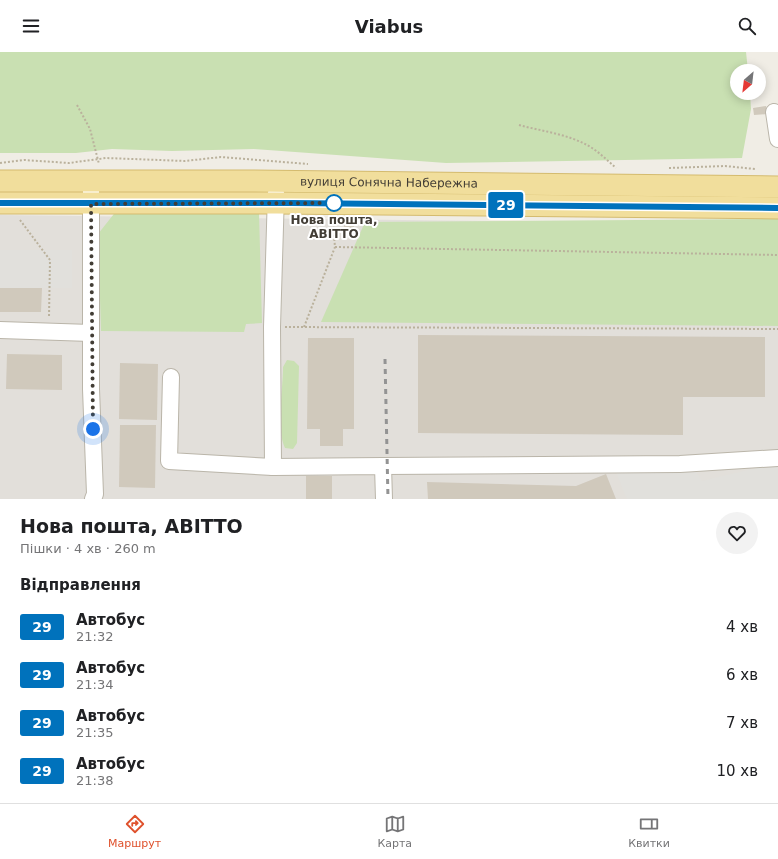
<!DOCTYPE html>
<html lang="uk">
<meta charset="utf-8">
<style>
:root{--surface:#fff;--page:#f2f2f2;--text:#202124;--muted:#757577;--line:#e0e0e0;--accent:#df512c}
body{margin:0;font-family:"DejaVu Sans",sans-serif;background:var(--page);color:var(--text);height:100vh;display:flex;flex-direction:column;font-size:15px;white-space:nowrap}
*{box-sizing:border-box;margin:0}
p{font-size:13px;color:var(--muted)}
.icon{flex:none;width:22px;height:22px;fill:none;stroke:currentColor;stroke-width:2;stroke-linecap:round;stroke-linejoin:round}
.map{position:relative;height:447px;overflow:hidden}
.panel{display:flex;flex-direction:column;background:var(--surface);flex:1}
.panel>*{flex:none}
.badge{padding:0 8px;border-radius:3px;font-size:14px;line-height:26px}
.needle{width:26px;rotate:208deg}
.buttons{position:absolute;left:730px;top:12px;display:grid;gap:8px}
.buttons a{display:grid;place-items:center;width:36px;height:36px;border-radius:50%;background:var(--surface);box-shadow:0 2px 10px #0003;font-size:20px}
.you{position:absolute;width:20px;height:20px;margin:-10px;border:3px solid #fff;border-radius:50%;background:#1a73e8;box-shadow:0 0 0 6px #1a73e833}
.map>.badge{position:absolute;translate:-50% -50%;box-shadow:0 0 0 2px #fff}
h2{padding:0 20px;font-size:15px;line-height:36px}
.round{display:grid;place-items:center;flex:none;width:42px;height:42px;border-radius:21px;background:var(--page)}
.head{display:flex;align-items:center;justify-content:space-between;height:68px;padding:0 20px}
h1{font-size:19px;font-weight:600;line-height:30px}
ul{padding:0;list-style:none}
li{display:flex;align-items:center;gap:12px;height:48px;padding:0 20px}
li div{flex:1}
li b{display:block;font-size:15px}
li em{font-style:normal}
li .badge{min-width:44px;font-weight:700;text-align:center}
header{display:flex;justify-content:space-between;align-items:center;height:52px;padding:0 20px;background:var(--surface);font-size:18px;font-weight:600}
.dock{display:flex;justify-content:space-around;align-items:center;height:56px;border-top:1px solid var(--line);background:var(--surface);font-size:11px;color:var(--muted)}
.dock a{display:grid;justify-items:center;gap:2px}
.dock .active{color:var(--accent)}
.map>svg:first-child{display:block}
</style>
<header><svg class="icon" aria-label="menu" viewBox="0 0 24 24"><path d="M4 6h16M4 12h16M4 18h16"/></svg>Viabus<svg class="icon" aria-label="search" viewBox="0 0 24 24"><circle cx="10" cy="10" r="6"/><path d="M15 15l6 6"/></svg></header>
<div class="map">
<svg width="778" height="447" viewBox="0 0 778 447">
<rect width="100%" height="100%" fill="#f0ede5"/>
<path fill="#e2dfda" d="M0,163l568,7 210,-1v278h-778z"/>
<g fill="#c9e0b2">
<path d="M0,0h746l2,19h-11v22h13l1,16 -9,49 -296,5 -192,-14 -82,2 -60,-2 -36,4h-76z"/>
<path d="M117,158l142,2 3,111 -16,1 -2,8 -143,-1 -3,-97z"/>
<path d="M778,167v107l-457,-4 44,-100z"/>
<path d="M287,308l7,1 5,5 -2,77 -4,6 -8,-1c-9,-20 -2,-58 -2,-81z"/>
</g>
<g fill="#e1e0dc">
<rect x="0" y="198" width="72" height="38"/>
<path d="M778,411v36h-151l-11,-27 79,-2 7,11z"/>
</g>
<g fill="#d0c9bc">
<path d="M766,54l1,8 -13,1 -1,-7z"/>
<rect x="344" y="168" width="10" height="9"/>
<path d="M0,236h42l-1,24h-41z"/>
<path d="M418,283l347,2v60h-82v38l-265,-2z"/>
<path d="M308,286h46v91h-11v17h-23v-17h-13z"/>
<path d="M7,302l55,1v35l-56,-1z"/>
<path d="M120,311l38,1 -1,56 -38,-1z"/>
<path d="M120,373h36l-1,63 -36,-1z"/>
<path d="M606,422l10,25h-188l-1,-17 149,4z"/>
<rect x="306" y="424" width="26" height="23"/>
</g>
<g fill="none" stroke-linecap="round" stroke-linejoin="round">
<defs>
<g id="minor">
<path d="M774,60l4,27"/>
<path d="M91,130v207l4,105 -2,5"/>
<path d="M0,278l91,3"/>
<path d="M171,325l-2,84 104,6 -1,-140 4,-134"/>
<path d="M383,414l297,-2 98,-6"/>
<path d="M273,415l110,-1 1,33"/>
</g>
<g id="major">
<path id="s1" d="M0,129h252l526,6"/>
<path d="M0,151h276l502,5"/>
</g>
</defs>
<use href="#minor" stroke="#bab5a9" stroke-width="18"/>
<use href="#major" stroke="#d4bb6f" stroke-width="23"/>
<g stroke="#bab19c" stroke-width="2" stroke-dasharray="2 2" stroke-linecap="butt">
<path d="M77,53l13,24 9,35"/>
<path d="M519,73c22,6 48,9 68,20 11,6 20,15 29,23"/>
<path d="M0,111l24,-3 45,3 37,-5 79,3 36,-4 87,7"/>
<path d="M669,116l56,-2 30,3"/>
<path d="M20,168l30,40 -1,57"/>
<path d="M335,195l443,8"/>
<path d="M285,275l493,2"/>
<path d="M304,275l31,-80 -2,-24"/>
</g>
<use href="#minor" stroke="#fff" stroke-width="16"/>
<use href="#major" stroke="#f1de9c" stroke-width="21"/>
<path stroke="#939393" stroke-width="3" stroke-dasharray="5 5" stroke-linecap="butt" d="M385,307l3,140"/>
</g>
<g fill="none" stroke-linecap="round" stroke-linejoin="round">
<defs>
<path id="line" d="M0,151h292l486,5"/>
</defs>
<use href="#line" stroke="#fff" stroke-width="9"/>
<use href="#line" stroke="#0072bc" stroke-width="6"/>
<path stroke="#423d35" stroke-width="4" stroke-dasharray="0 7.2" d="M93,377l-2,-225 248,-1h-5"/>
</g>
<circle fill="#fff" stroke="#0072bc" stroke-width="2" cx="334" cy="151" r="8"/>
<g text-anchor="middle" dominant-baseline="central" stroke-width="4" stroke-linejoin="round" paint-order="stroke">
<g font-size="12" fill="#423d35" stroke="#fff">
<text stroke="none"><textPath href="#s1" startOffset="389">вулиця Сонячна Набережна</textPath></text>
</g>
<g font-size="12" font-weight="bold" fill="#423d35" stroke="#fff">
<text x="334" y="168">Нова пошта,<tspan x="334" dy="14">АВІТТО</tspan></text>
</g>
</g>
</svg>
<div class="buttons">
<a><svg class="needle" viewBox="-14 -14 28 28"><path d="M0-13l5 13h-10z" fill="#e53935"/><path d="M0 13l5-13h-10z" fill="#757577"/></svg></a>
</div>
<div class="you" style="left:93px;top:377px"></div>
<b class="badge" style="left:506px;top:153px;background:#0072bc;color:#fff">29</b>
</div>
<section class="panel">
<div class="head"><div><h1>Нова пошта, АВІТТО</h1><p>Пішки · 4 хв · 260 m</p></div><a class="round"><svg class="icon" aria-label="heart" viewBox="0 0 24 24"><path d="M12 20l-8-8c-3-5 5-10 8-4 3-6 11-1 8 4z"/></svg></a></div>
<h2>Відправлення</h2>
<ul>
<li><span class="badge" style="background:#0072bc;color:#fff">29</span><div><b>Автобус</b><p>21:32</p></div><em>4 хв</em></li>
<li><span class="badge" style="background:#0072bc;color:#fff">29</span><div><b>Автобус</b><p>21:34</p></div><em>6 хв</em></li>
<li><span class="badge" style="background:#0072bc;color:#fff">29</span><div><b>Автобус</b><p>21:35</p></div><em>7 хв</em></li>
<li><span class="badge" style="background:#0072bc;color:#fff">29</span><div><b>Автобус</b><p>21:38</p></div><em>10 хв</em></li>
</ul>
</section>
<nav class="dock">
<a class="active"><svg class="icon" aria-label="directions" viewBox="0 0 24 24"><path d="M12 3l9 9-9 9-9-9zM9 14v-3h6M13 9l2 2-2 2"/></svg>Маршрут</a>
<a><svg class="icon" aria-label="map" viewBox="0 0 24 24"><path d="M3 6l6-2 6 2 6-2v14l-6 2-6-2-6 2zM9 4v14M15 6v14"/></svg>Карта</a>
<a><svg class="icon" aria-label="tickets" viewBox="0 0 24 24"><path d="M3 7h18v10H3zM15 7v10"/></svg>Квитки</a>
</nav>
